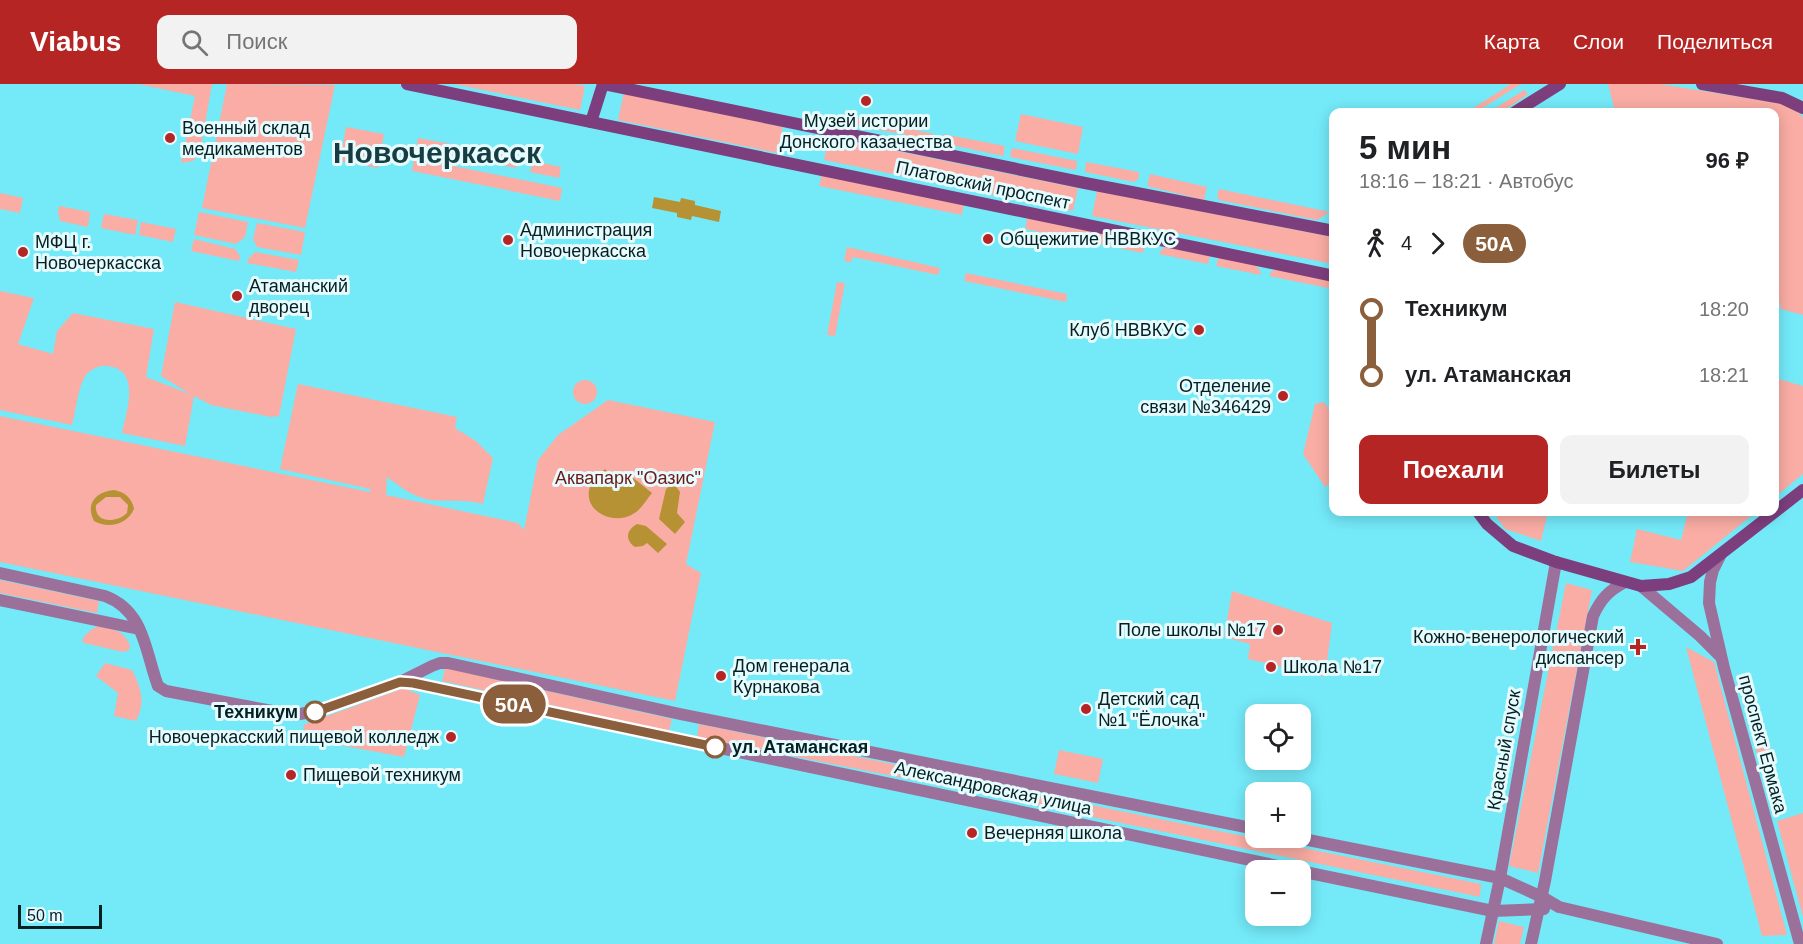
<!DOCTYPE html>
<html lang="ru">
<meta charset="utf-8">
<style>
:root{--surface:#fff;--page:#f2f2f2;--text:#202124;--muted:#757577;--accent:#b52524}
body{margin:0;font-family:Arial,sans-serif;background:var(--page);color:var(--text);height:100vh;display:flex;flex-direction:column;font-size:22px;white-space:nowrap}
*{box-sizing:border-box;margin:0}
p{font-size:20px;color:var(--muted)}
.icon{flex:none;width:33px;height:33px;fill:none;stroke:currentColor;stroke-width:2;stroke-linecap:round;stroke-linejoin:round}
.map{position:relative;flex:1;overflow:hidden}
.drawer{position:absolute;left:1329px;top:24px;width:450px;height:408px;display:flex;flex-direction:column;background:var(--surface);border-radius:12px;box-shadow:0 3px 15px #0003}
.drawer>*{flex:none}
.badge{padding:0 12px;border-radius:20px;font-size:21px;line-height:39px}
.fabs{position:absolute;left:1245px;top:620px;display:grid;gap:12px}
.fabs a{display:grid;place-items:center;width:66px;height:66px;border-radius:12px;background:var(--surface);box-shadow:0 3px 15px #0003;font-size:30px}
.scale{position:absolute;left:18px;bottom:15px;width:84px;box-sizing:border-box;padding-left:6px;border:3px solid #051f22;border-top:0;font-size:16px;line-height:21px;white-space:nowrap;color:#051f22;-webkit-text-stroke:4px #e6fbfe;paint-order:stroke}
.map>.badge{position:absolute;translate:-50% -50%;box-shadow:0 0 0 3px #fff}
.legs{display:flex;align-items:center;gap:9px;height:66px;padding:0 30px;font-size:20px}
.legs p{margin-inline-start:auto}
.overview{display:flex;align-items:center;justify-content:space-between;height:102px;padding:0 30px}
h1{font-size:33px;font-weight:700;line-height:45px}
.primary-button{display:flex;gap:12px;margin-top:auto;padding:12px 30px}
.primary-button a{flex:1;height:69px;border-radius:12px;background:var(--accent);color:#fff;font-size:24px;font-weight:700;line-height:69px;text-align:center}
.primary-button a+a{background:var(--page);color:var(--text)}
ul{padding:0 30px;list-style:none}
li{display:flex;align-items:center;gap:21px;height:66px;font-size:22px}
li i{display:grid;place-items:center;width:9px;height:100%;margin:0 8px;background:currentColor}
li i::after{content:'';width:15px;height:15px;margin:-8px;border:4px solid;border-radius:50%;background:var(--surface)}
li p{margin-inline-start:auto}
li:first-child i{background:linear-gradient(#0000 50%,currentColor 0)}
li:last-child i{background:linear-gradient(currentColor 50%,#0000 0)}
header{display:flex;align-items:center;gap:36px;box-sizing:border-box;height:84px;padding:0 30px;background:var(--accent);color:#fff}
header strong{font-size:28px}
nav{display:flex;gap:33px;margin-inline-start:auto;font-size:21px}
.search{width:420px;height:54px;background:var(--page);display:flex;align-items:center;gap:15px;box-sizing:border-box;padding:0 21px;border-radius:12px;color:var(--muted);font-size:22px}
.map>svg:first-child{display:block}
</style>
<header>
<strong>Viabus</strong>
<div class="search"><svg class="icon" aria-label="search" viewBox="0 0 24 24"><circle cx="10" cy="10" r="6"/><path d="M15 15l6 6"/></svg>Поиск</div>
<nav><a>Карта</a><a>Слои</a><a>Поделиться</a></nav>
</header>
<div class="map">
<svg width="1803" height="860" viewBox="0 0 1803 860">
<rect width="100%" height="100%" fill="#74eaf9"/>
<g fill="#faada4">
<path d="M138,0h74l-12,69 -7,8 -12,2 14,-67z"/>
<path d="M227,0l108,1 -30,143 -103,-20z"/>
<path d="M454,0h120l11,2 -5,24z"/>
<path d="M1511,0h10l-45,28h-9z"/>
<path d="M1608,0h52l100,16 24,4 13,7 6,6v198l-22,-6 -6,-23 -1,-174h-159z"/>
<path d="M1524,6l4,4 -26,18h-13z"/>
<path d="M624,8l159,35 -6,26 -159,-33z"/>
<path d="M840,30l94,20 -1,6 -96,-18z"/>
<path d="M1021,30l62,13 -5,27 -63,-13z"/>
<path d="M346,43l38,7 -6,34 -38,-7z"/>
<path d="M943,50l62,12 -2,10 -56,-12 -4,-3z"/>
<path d="M829,53l249,51 -5,23 -249,-51z"/>
<path d="M418,54l61,11 -2,11 -61,-12z"/>
<path d="M1012,64l65,13 -1,9 -66,-13z"/>
<path d="M492,67l27,6 -3,11 -26,-5z"/>
<path d="M414,74l148,30 -2,13 -148,-30z"/>
<path d="M533,77l28,6 -2,11 -29,-6z"/>
<path d="M1086,78l53,10v6l-5,4 -49,-10z"/>
<path d="M822,90l142,29 -2,12 -143,-29z"/>
<path d="M1150,90l57,13 -3,13 -57,-14z"/>
<path d="M1219,105l111,23 -13,8 -98,-20 -2,-5z"/>
<path d="M1097,107l236,46v27l-241,-48z"/>
<path d="M0,109l23,5 -3,15 -20,-4z"/>
<path d="M59,122l31,6 -2,15 -28,-6 -2,-9z"/>
<path d="M199,128l49,10 -3,15 -9,7 -42,-9z"/>
<path d="M104,130l34,6 -3,15 -34,-7z"/>
<path d="M1028,130l118,23 -3,16 -118,-24z"/>
<path d="M141,138l35,7 -3,13 -34,-7z"/>
<path d="M257,139l48,9 -4,23 -44,-8 -4,-8z"/>
<path d="M194,155l41,10 5,7 -1,5 -48,-10z"/>
<path d="M1170,162l40,9 -2,9 -49,-10 4,-6z"/>
<path d="M847,163l93,21 -2,7 -85,-18 -2,5 -7,-1z"/>
<path d="M255,168l44,8 -3,12 -49,-9 2,-5z"/>
<path d="M1219,172c13,3 41,3 42,19l-45,-9z"/>
<path d="M1278,185l55,11v9l-64,-13 3,-5z"/>
<path d="M966,189l101,21 -1,8 -102,-21z"/>
<path d="M837,198l8,1 -10,53 -8,-1z"/>
<path d="M0,207l34,7 -16,46 35,10 4,-23 16,-18 81,16 -8,48 44,17 -29,-18 14,-74 121,27 -17,87 -8,1 -60,-12 -17,-9 -9,50 -63,-13c4,-20 20,-64 -15,-67 -7,-1 -16,3 -21,9 -8,11 -10,36 -14,50l-72,-15z"/>
<path d="M1775,294l28,8v88l-28,23z"/>
<circle cx="585" cy="308" r="12"/>
<path d="M298,300l159,33 -2,11 21,13 17,17 -10,46c-19,-5 -35,-2 -53,-4 -15,-2 -31,-14 -43,-23l-1,18 132,28 6,7 14,-70 20,-25 50,-35 107,22 -29,142 15,9 -26,128 -675,-139v-146l370,76v-3l-90,-20z"/>
<path d="M1324,318l9,13v66l-8,6 -22,-33 12,-50z"/>
<path d="M1493,428h55l-7,29 -36,-12z"/>
<path d="M1688,428h68l-73,59 -53,-9 7,-33 44,11z"/>
<path d="M0,496l99,21 -2,12 -97,-20z"/>
<path d="M1566,499l26,7 -54,283 -29,-7z"/>
<path d="M1232,507l100,32 -7,54 -77,-18 2,-15 -26,-7z"/>
<path d="M98,542c14,2 27,5 32,20l-1,4 -6,2 -39,-9 -2,-2c3,-8 10,-12 16,-15z"/>
<path d="M1686,563l28,15 73,273 -25,1z"/>
<path d="M105,579l27,7c9,18 14,32 4,51l-22,-5 4,-23 -22,-17z"/>
<path d="M445,584l227,51 -3,12 -227,-50z"/>
<path d="M404,604l16,7 -16,62 -97,-18 -4,-14z"/>
<path d="M699,640l256,53 -2,11 -256,-51z"/>
<path d="M1768,658l17,60 -13,3 -17,-59z"/>
<path d="M1059,666l44,9 -5,24 -44,-9z"/>
<path d="M992,701l489,99 -1,13 -490,-101z"/>
<path d="M1803,729v104l-26,-96z"/>
<path d="M1499,837l25,6 -4,17h-26z"/>
</g>
<g fill="#b69234" fill-rule="evenodd">
<path d="M654,113l26,5 1,-4 14,3v4l26,6 -2,11 -27,-6 -1,4 -14,-3v-4l-25,-5z"/>
<path d="M605,385l8,8 -3,4v5l6,1 11,-10h5l20,16c-6,7 -11,17 -19,21 -22,13 -55,-6 -41,-32 2,-5 9,-9 13,-13z"/>
<path d="M671,401h4l5,7 -3,21 8,9 -10,12 -16,-15 7,-30z"/>
<path d="M114,406c11,2 18,8 20,19 -7,16 -26,20 -40,12 -9,-18 2,-29 20,-31zM106,413h14l8,8 -1,8c-10,10 -33,11 -31,-8z"/>
<path d="M637,440l9,2 21,18 -9,9 -11,-10 -4,3 -8,1c-10,-7 -9,-17 2,-23z"/>
</g>
<g fill="none" stroke-linecap="round" stroke-linejoin="round">
<g stroke="#9b719b" stroke-width="12">
<path d="M1720,472l-7,14 -3,12 -1,21 15,65 76,276"/>
<path d="M0,489l105,23c40,15 40,56 53,90l8,5 128,24 23,-4 83,-29 32,-16 8,-3h8l232,51 576,115"/>
<path d="M1641,502l59,50 21,21"/>
<path d="M0,516l139,29"/>
<path d="M401,598l12,1 884,187"/>
<path d="M1293,753l207,41 42,19 17,10 158,37"/>
<path d="M1300,787l193,40 51,-2"/>
<path d="M1486,860l14,-66 56,-316"/>
<path d="M1531,860l14,-63 48,-265c8,-17 15,-25 32,-34"/>
</g>
<g stroke="#7d3e7d" stroke-width="12">
<path d="M407,0l927,192"/>
<path d="M604,0l481,99 249,48"/>
<path d="M1702,0l80,14 21,10"/>
<path d="M1515,28l45,-28"/>
<path d="M591,38l12,-38"/>
<path d="M1478,428l9,12 26,22 43,16 85,24 28,-2 22,-7 112,-87"/>
</g>
</g>
<g fill="none" stroke-linecap="round" stroke-linejoin="round">
<defs>
<path id="line-1" d="M315,628l85,-30 13,1 302,64"/>
</defs>
<use href="#line-1" stroke="#fff" stroke-width="14"/>
<use href="#line-1" stroke="#8b5e3c" stroke-width="9"/>
</g>
<g fill="#b52524" stroke="#e6fbfe" stroke-width="2">
<circle cx="866" cy="17" r="6"/>
<circle cx="170" cy="54" r="6"/>
<circle cx="988" cy="155" r="6"/>
<circle cx="508" cy="156" r="6"/>
<circle cx="23" cy="168" r="6"/>
<circle cx="237" cy="212" r="6"/>
<circle cx="1199" cy="246" r="6"/>
<circle cx="1283" cy="312" r="6"/>
<circle cx="1278" cy="546" r="6"/>
<path d="M1635 554h6v6h6v6h-6v6h-6v-6h-6v-6h6z"/>
<circle cx="1271" cy="583" r="6"/>
<circle cx="721" cy="592" r="6"/>
<circle cx="1086" cy="625" r="6"/>
<circle cx="451" cy="653" r="6"/>
<circle cx="291" cy="691" r="6"/>
<circle cx="972" cy="749" r="6"/>
</g>
<g fill="#fff" stroke="#8b5e3c" stroke-width="3">
<circle cx="315" cy="628" r="10"/>
<circle cx="715" cy="663" r="10"/>
</g>
<g text-anchor="middle" dominant-baseline="central" stroke-width="6" stroke-linejoin="round" paint-order="stroke">
<g font-size="18" fill="#051f22" stroke="#e6fbfe" text-anchor="start">
<text x="866" y="37" text-anchor="middle">Музей истории<tspan x="866" dy="21">Донского казачества</tspan></text>
<text x="182" y="44">Военный склад<tspan x="182" dy="21">медикаментов</tspan></text>
<text x="520" y="146">Администрация<tspan x="520" dy="21">Новочеркасска</tspan></text>
<text x="1000" y="155">Общежитие НВВКУС</text>
<text x="35" y="158">МФЦ г.<tspan x="35" dy="21">Новочеркасска</tspan></text>
<text x="249" y="202">Атаманский<tspan x="249" dy="21">дворец</tspan></text>
<text x="1187" y="246" text-anchor="end">Клуб НВВКУС</text>
<text x="1271" y="302" text-anchor="end">Отделение<tspan x="1271" dy="21">связи №346429</tspan></text>
<text x="1266" y="546" text-anchor="end">Поле школы №17</text>
<text x="1624" y="553" text-anchor="end">Кожно-венерологический<tspan x="1624" dy="21">диспансер</tspan></text>
<text x="733" y="582">Дом генерала<tspan x="733" dy="21">Курнакова</tspan></text>
<text x="1283" y="583">Школа №17</text>
<text x="1098" y="615">Детский сад<tspan x="1098" dy="21">№1 "Ёлочка"</tspan></text>
<text x="439" y="653" text-anchor="end">Новочеркасский пищевой колледж</text>
<text x="303" y="691">Пищевой техникум</text>
<text x="984" y="749">Вечерняя школа</text>
</g>
<g font-size="18" fill="#051f22" stroke="#e6fbfe">
<text transform="translate(983 101) rotate(12)">Платовский проспект</text>
<text transform="translate(1763 660) rotate(75)">проспект Ермака</text>
<text transform="translate(1504 666) rotate(-80)">Красный спуск</text>
<text transform="translate(993 704) rotate(12)">Александровская улица</text>
</g>
<g font-size="18" fill="#6c1816" stroke="#e6fbfe">
<text x="628" y="394">Аквапарк "Оазис"</text>
</g>
<g font-size="18" font-weight="bold" fill="#051f22" stroke="#e6fbfe" text-anchor="end">
<text x="298" y="628">Техникум</text>
<text x="732" y="663" text-anchor="start">ул. Атаманская</text>
</g>
<g font-size="30" font-weight="bold" fill="#173d42" stroke="#e6fbfe">
<text x="437" y="68">Новочеркасск</text>
</g>
</g>
</svg>
<div class="fabs">
<a><svg class="icon" aria-label="locate" viewBox="0 0 24 24"><circle cx="12" cy="12" r="6"/><path d="M12 2v4M12 18v4M2 12h4M18 12h4"/></svg></a>
<a>+</a>
<a>−</a>
</div>
<div class="scale">50 m</div>
<b class="badge" style="left:514px;top:620px;background:#8b5e3c;color:#fff">50А</b>
<section class="drawer">
<div class="overview"><div><h1>5 мин</h1><p>18:16 – 18:21 · Автобус</p></div><b>96 ₽</b></div>
<div class="legs"><svg class="icon" aria-label="walk" viewBox="0 0 24 24"><circle cx="13" cy="4" r="2"/><path d="M13 8l-2 6 4 7M11 14l-3 7M7 12l3-4h3l4 4"/></svg>4<svg class="icon" aria-label="forward" viewBox="0 0 24 24"><path d="M9 5l7 7-7 7"/></svg><b class="badge" style="background:#8b5e3c;color:#fff">50А</b></div>
<ul>
<li><i style="color:#8b5e3c"></i><b>Техникум</b><p>18:20</p></li>
<li><i style="color:#8b5e3c"></i><b>ул. Атаманская</b><p>18:21</p></li>
</ul>
<div class="primary-button"><a>Поехали</a><a>Билеты</a></div>
</section>
</div>
